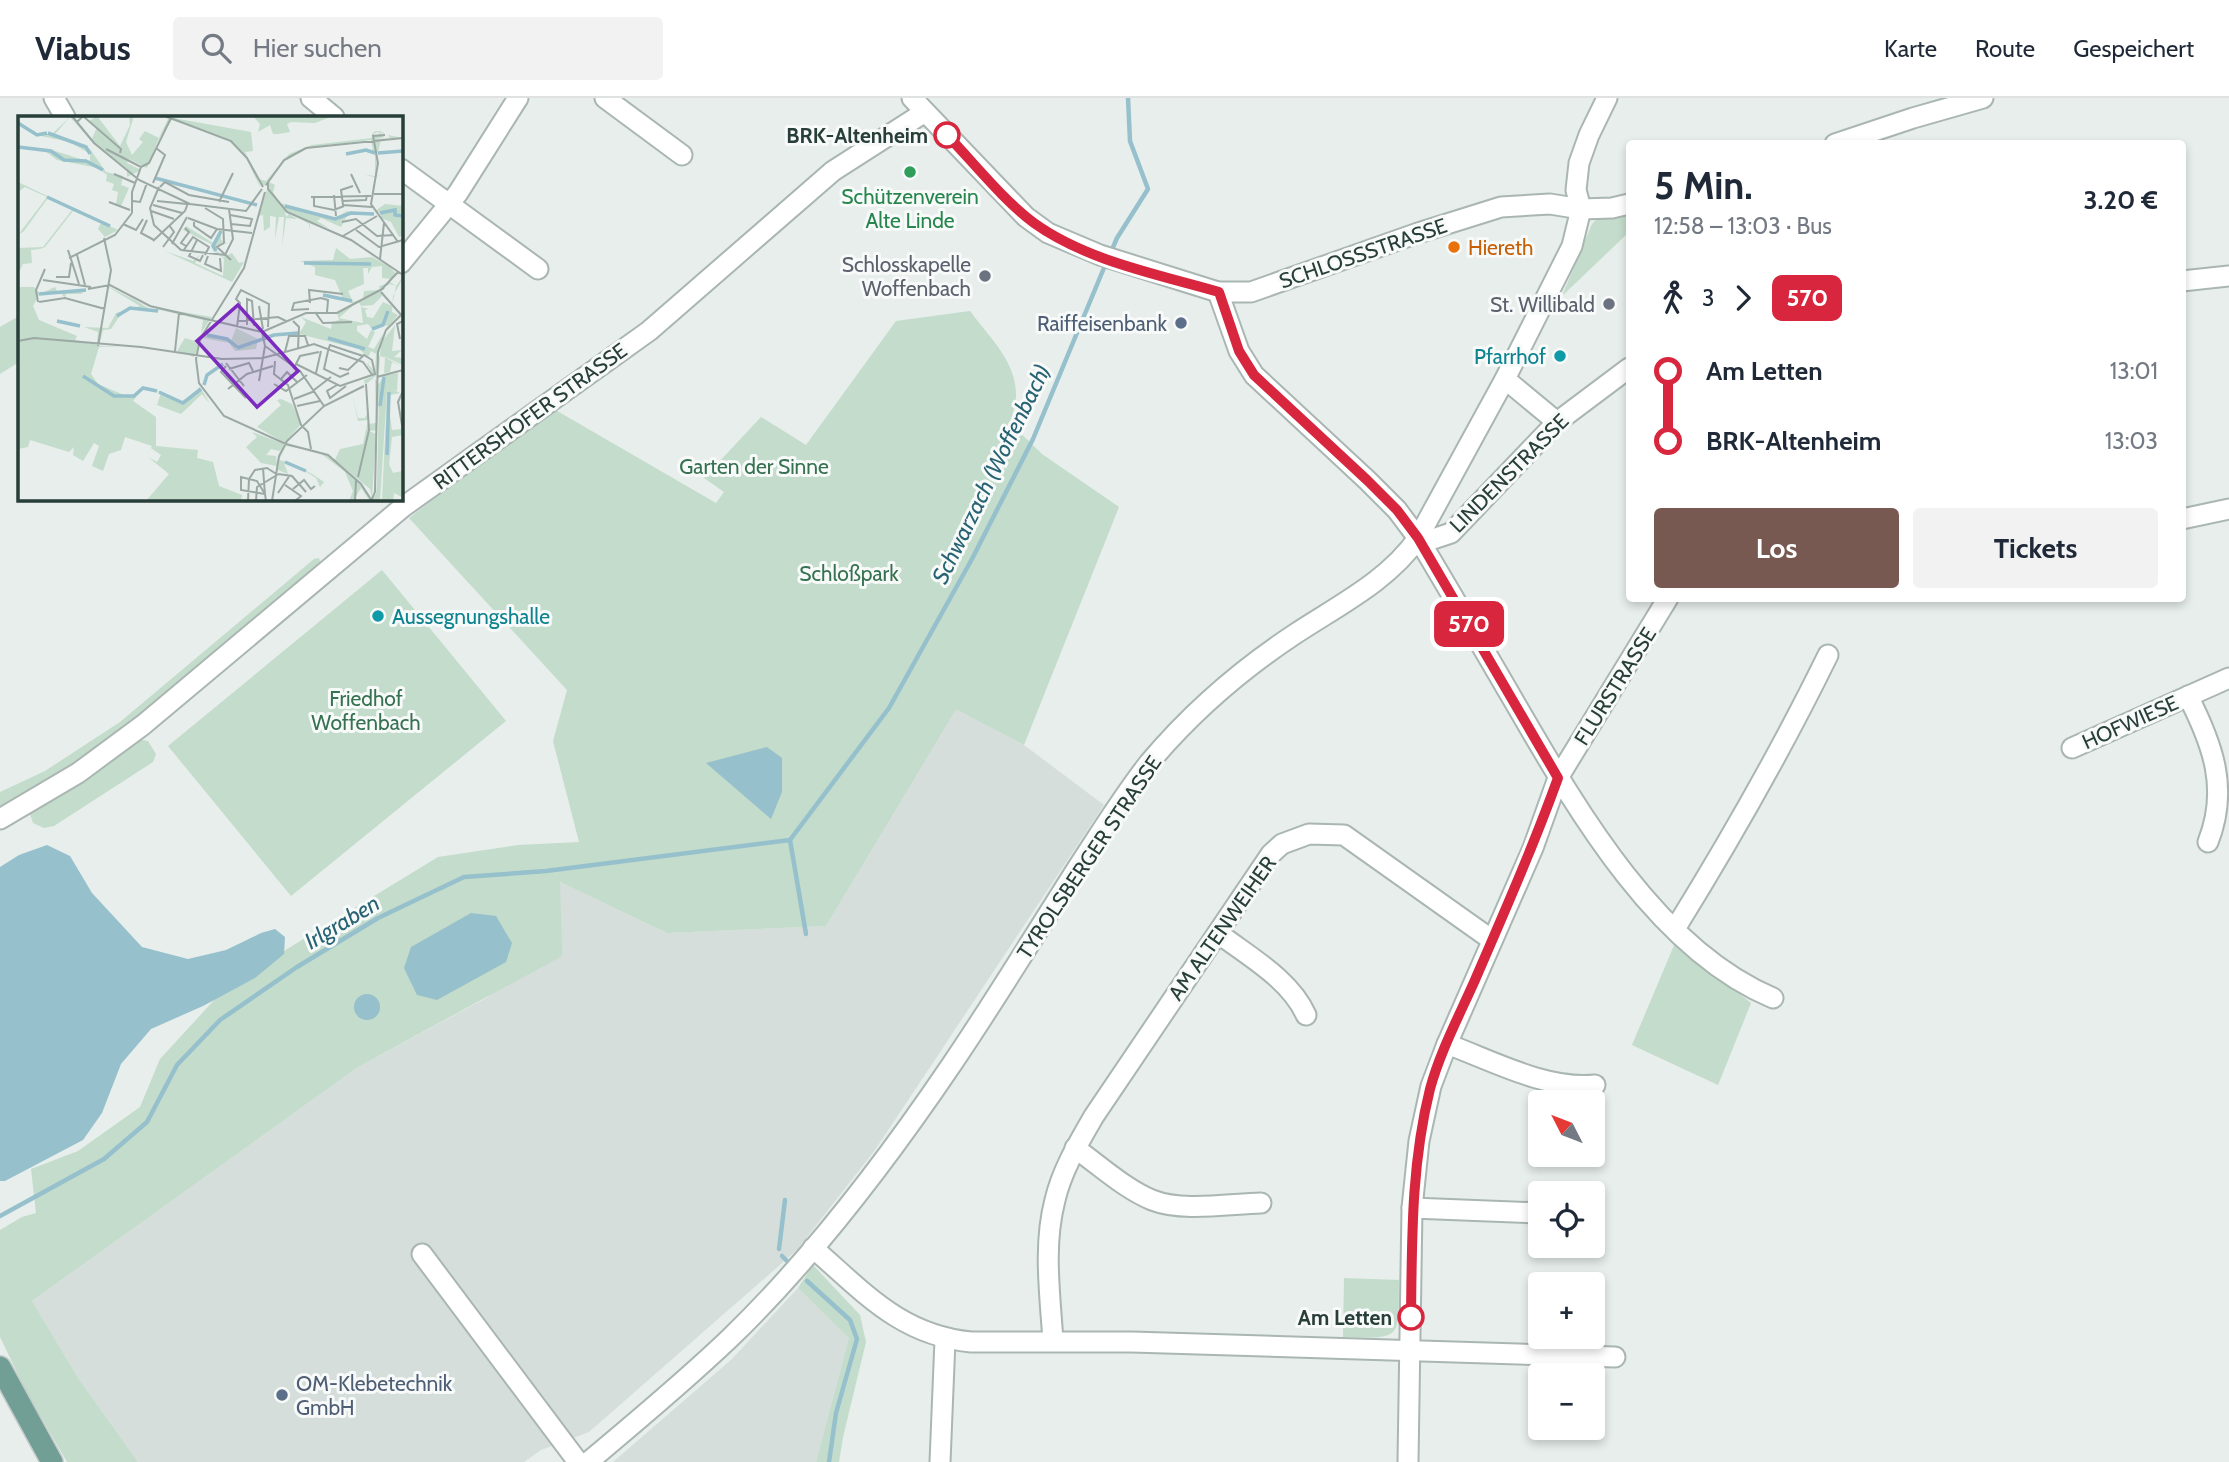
<!DOCTYPE html>
<html lang="de">
<meta charset="utf-8">
<style>
:root{--surface:#fff;--page:#f2f2f3;--text:#1f2937;--muted:#747a83;--line:#e0e1e3;--accent:#775951}
body{margin:0;font-family:Cabin,sans-serif;background:var(--page);color:var(--text);height:100vh;display:flex;flex-direction:column;font-size:26px;white-space:nowrap}
*{box-sizing:border-box;margin:0}
p{font-size:23px;color:var(--muted)}
.icon{flex:none;width:38px;height:38px;fill:none;stroke:currentColor;stroke-width:2;stroke-linecap:round;stroke-linejoin:round}
.map{position:relative;flex:1;overflow:hidden}
.drawer{position:absolute;left:1626px;top:42px;width:560px;height:462px;display:flex;flex-direction:column;background:var(--surface);border-radius:7px;box-shadow:0 4px 10px #0003}
.drawer>*{flex:none}
.badge{padding:0 14px;border-radius:10px;font-size:24px;line-height:46px}
.needle{width:46px;rotate:312deg}
.buttons{position:absolute;left:1528px;top:992px;display:grid;gap:14px}
.buttons a{display:grid;place-items:center;width:77px;height:77px;border-radius:7px;background:var(--surface);box-shadow:0 4px 10px #0003;font-size:35px}
.map>.badge{position:absolute;translate:-50% -50%;box-shadow:0 0 0 4px #fff}
.legs{display:flex;align-items:center;gap:10px;height:77px;padding:0 28px;font-size:23px}
.legs p{margin-inline-start:auto}
.headline{display:flex;align-items:center;justify-content:space-between;height:119px;padding:0 28px}
h1{font-size:38px;font-weight:700;line-height:52px}
.action{display:flex;gap:14px;margin-top:auto;padding:14px 28px}
.action a{flex:1;height:80px;border-radius:7px;background:var(--accent);color:#fff;font-size:28px;font-weight:700;line-height:80px;text-align:center}
.action a+a{background:var(--page);color:var(--text)}
ul{padding:0 28px;list-style:none}
li{display:flex;align-items:center;gap:24px;height:70px;font-size:26px}
li i{display:grid;place-items:center;width:10px;height:100%;margin:0 9px;background:currentColor}
li i::after{content:'';width:18px;height:18px;margin:-9px;border:5px solid;border-radius:50%;background:var(--surface)}
li p{margin-inline-start:auto}
li:first-child i{background:linear-gradient(#0000 50%,currentColor 0)}
li:last-child i{background:linear-gradient(currentColor 50%,#0000 0)}
header{display:flex;align-items:center;gap:42px;box-sizing:border-box;height:98px;padding:0 35px;background:var(--surface);border-bottom:2px solid var(--line)}
header strong{font-size:33px}
nav{display:flex;gap:38px;margin-inline-start:auto;font-size:24px}
.search{width:490px;height:63px;background:var(--page);display:flex;align-items:center;gap:18px;box-sizing:border-box;padding:0 24px;border-radius:7px;color:var(--muted);font-size:26px}
.map>svg:first-child{display:block}
</style>
<header>
<strong>Viabus</strong>
<div class="search"><svg class="icon" aria-label="search" viewBox="0 0 24 24"><circle cx="10" cy="10" r="6"/><path d="M15 15l6 6"/></svg>Hier suchen</div>
<nav><a>Karte</a><a>Route</a><a>Gespeichert</a></nav>
</header>
<div class="map">
<svg width="2229" height="1364" viewBox="0 0 2229 1364">
<rect width="100%" height="100%" fill="#e7eeeb"/>
<g fill="#d5deda">
<path d="M956,610l68,37 80,60 -229,345 -78,100 -208,182 -48,18 -17,12h-386l-60,-84 -46,-77 326,-234 130,-70 72,-115 107,51 159,-7z"/>
<path d="M798,1190l51,50 -33,124h-203l119,-103z"/>
</g>
<g fill="#c3dccb">
<path d="M1629,113v21l-67,64 30,-72 6,-6z"/>
<path d="M970,213c19,26 47,51 46,85 0,9 -4,19 -6,27l32,31 77,53 -95,238 -68,-36 -130,217 -159,7 -107,-51 2,74 -204,111 -326,234 46,77 60,84h-71l-41,-71 -26,-54v-107l22,-13 14,-4 -5,-44 47,-18 62,-44 20,-48 68,-74 210,-128 80,-12 61,-3 -26,-101 14,-51 -158,-172 143,-110 164,95 8,-11 -20,-14 57,-61 45,28 90,-124z"/>
<path d="M19,218v46l-19,12v-47z"/>
<path d="M319,460l2,7 -196,165 -71,49 -54,28v-15l45,-21 75,-49 194,-163z"/>
<path d="M382,472l124,151 -215,175 -123,-150z"/>
<path d="M137,641l11,2 8,13 -3,8 -99,64 -10,2 -11,-5 -3,-9 4,-5z"/>
<path d="M1675,845l76,60 -33,82 -86,-40z"/>
<path d="M813,1167l47,50 6,27 -23,95 -4,25h-23l33,-124 -51,-50z"/>
<path d="M1344,1180l55,2c-1,59 5,59 -56,57z"/>
</g>
<g fill="#96c0cc">
<path d="M767,649l15,11v34l-11,27 -65,-56z"/>
<path d="M47,747l23,11 22,37 50,54 46,12 38,-9 35,-17 14,-4 10,8 -1,17 -29,24 -52,28 -52,23 -30,35 -19,49 -19,27 -78,41h-5v-314l19,-12z"/>
<path d="M471,815l25,3 16,27 -6,19 -69,38 -20,-5 -13,-27 7,-21z"/>
<circle cx="367" cy="909" r="13"/>
</g>
<g fill="none" stroke-linecap="round" stroke-linejoin="round">
<g stroke="#96c0cc" stroke-width="4.5">
<path d="M1111,154l6,-14 31,-49 -18,-48 -2,-43"/>
<path d="M790,742l99,-132 83,-149 61,-120 73,-176"/>
<path d="M790,742l16,94"/>
<path d="M0,1118l104,-57 43,-37 30,-57 43,-45 77,-53 81,-49 86,-41 82,-6 244,-31"/>
<path d="M779,1151l6,-49"/>
<path d="M782,1158l5,5"/>
<path d="M807,1183l43,39 7,19 -21,74 -7,49"/>
</g>
<defs>
<g id="minor">
<path d="M54,0l11,19"/>
<path d="M311,0l23,19"/>
<path d="M605,0l77,57"/>
<path d="M912,0l114,119 22,16 52,22 118,37h33l167,-59 83,-26 49,-3 31,5 31,-1 17,-4"/>
<path d="M1835,46l78,-26 70,-20"/>
<path d="M401,71l137,100"/>
<path d="M401,165l57,-70 60,-95"/>
<path d="M2182,183l47,-5"/>
<path d="M1218,194l21,59 15,24 113,105 30,30 21,28c33,55 65,110 97,165 61,105 141,246 258,295"/>
<path d="M1505,281l52,43"/>
<path d="M2182,421l47,-10"/>
<path d="M1418,440l15,1 18,-6 106,-111 72,-54"/>
<path d="M2188,598c25,49 41,93 20,146"/>
<path d="M2072,650l157,-70"/>
<path d="M0,721l78,-46 65,-48 260,-218 246,-176 184,-160 92,-59"/>
<path d="M1675,831c55,-89 107,-180 153,-274"/>
<path d="M1218,835c30,23 72,46 88,82"/>
<path d="M1447,946c46,17 99,46 148,41"/>
<path d="M1075,1050c24,17 50,41 77,52 30,12 76,4 109,3"/>
<path d="M1412,1110l128,5"/>
<path d="M813,1150c51,44 87,87 158,94h161l483,15"/>
<path d="M422,1156l156,208"/>
<path d="M1053,1243c-3,-47 -10,-95 2,-141 7,-30 24,-58 39,-84l177,-262 11,-10 27,-10 35,1 148,105"/>
<path d="M588,1364c48,-40 97,-81 142,-124 84,-81 157,-178 222,-274 44,-65 84,-131 126,-197 23,-35 45,-71 71,-104 41,-49 93,-94 146,-129 44,-29 93,-53 123,-96l87,-159 67,-133 9,-37 -5,-19 3,-27 10,-28 18,-37"/>
<path d="M940,1364l5,-122"/>
<path d="M1408,1364l4,-254 7,-67 12,-55 16,-42 86,-196 25,-70 110,-180"/>
</g>
<path id="primary" d="M0,1269l52,95"/>
</defs>
<use href="#minor" stroke="#aab6b2" stroke-width="23"/>
<use href="#primary" stroke="#c3c9c8" stroke-width="24"/>
<use href="#minor" stroke="#fff" stroke-width="19"/>
<use href="#primary" stroke="#719e95" stroke-width="21"/>
</g>
<g fill="none" stroke-linecap="round" stroke-linejoin="round">
<defs>
<path id="line-1" d="M947,37c27,28 56,65 87,88 53,38 123,51 185,69l20,59 15,24 113,105 30,30 21,28 140,240c-25,69 -54,135 -83,202 -16,36 -35,72 -45,109 -19,76 -18,151 -19,228"/>
</defs>
<use href="#line-1" stroke="#fff" stroke-width="16"/>
<use href="#line-1" stroke="#d7263d" stroke-width="10"/>
</g>
<g fill="#fff" stroke="#d7263d" stroke-width="3.5">
<circle cx="947" cy="37" r="12"/>
<circle cx="1411" cy="1219" r="12"/>
</g>
<circle fill="#2e9e5b" stroke="#f7faf9" stroke-width="2.5" cx="910" cy="74" r="7"/>
<circle fill="#e8710a" stroke="#f7faf9" stroke-width="2.5" cx="1454" cy="149" r="7"/>
<g fill="#6b7280" stroke="#f7faf9" stroke-width="2.5">
<circle cx="985" cy="178" r="7"/>
<circle cx="1609" cy="206" r="7"/>
</g>
<g fill="#5c6f8a" stroke="#f7faf9" stroke-width="2.5">
<circle cx="1181" cy="225" r="7"/>
<circle cx="282" cy="1297" r="7"/>
</g>
<g fill="#0f9aa8" stroke="#f7faf9" stroke-width="2.5">
<circle cx="1560" cy="258" r="7"/>
<circle cx="378" cy="518" r="7"/>
</g>
<g text-anchor="middle" dominant-baseline="central" stroke-width="6" stroke-linejoin="round" paint-order="stroke">
<g font-size="21" font-weight="bold" fill="#283e39" stroke="#f7faf9" text-anchor="end">
<text x="928" y="37">BRK-Altenheim</text>
<text x="1392" y="1219">Am Letten</text>
</g>
<g font-size="21" fill="#27864d" stroke="#f7faf9">
<text x="910" y="98">Schützenverein<tspan x="910" dy="24">Alte Linde</tspan></text>
</g>
<g font-size="21" fill="#c56008" stroke="#f7faf9" text-anchor="start">
<text x="1468" y="149">Hiereth</text>
</g>
<g font-size="21" fill="#283e39" stroke="#f7faf9">
<text transform="translate(1363 155) rotate(-19)">SCHLOSSSTRASSE</text>
<text transform="translate(530 318) rotate(-36)">RITTERSHOFER STRASSE</text>
<text transform="translate(1509 375) rotate(-45)">LINDENSTRASSE</text>
<text transform="translate(1615 588) rotate(-58)">FLURSTRASSE</text>
<text transform="translate(2130 624) rotate(-24)">HOFWIESE</text>
<text transform="translate(1089 759) rotate(-56)">TYROLSBERGER STRASSE</text>
<text transform="translate(1222 830) rotate(-55)">AM ALTENWEIHER</text>
</g>
<g font-size="21" fill="#5b616d" stroke="#f7faf9" text-anchor="end">
<text x="971" y="166">Schlosskapelle<tspan x="971" dy="24">Woffenbach</tspan></text>
<text x="1595" y="206">St. Willibald</text>
</g>
<g font-size="21" fill="#4e5e75" stroke="#f7faf9" text-anchor="end">
<text x="1167" y="225">Raiffeisenbank</text>
<text x="296" y="1285" text-anchor="start">OM-Klebetechnik<tspan x="296" dy="24">GmbH</tspan></text>
</g>
<g font-size="21" fill="#0d838f" stroke="#f7faf9" text-anchor="end">
<text x="1546" y="258">Pfarrhof</text>
<text x="392" y="518" text-anchor="start">Aussegnungshalle</text>
</g>
<g font-size="21" fill="#367150" stroke="#f7faf9">
<text x="754" y="368">Garten der Sinne</text>
<text x="849" y="475">Schloßpark</text>
<text x="366" y="600">Friedhof<tspan x="366" dy="24">Woffenbach</tspan></text>
</g>
<g font-size="23" font-style="italic" fill="#286374" stroke="#f7faf9">
<text transform="translate(991 376) rotate(-64)">Schwarzach (Woffenbach)</text>
<text transform="translate(342 824) rotate(-31)">Irlgraben</text>
</g>
</g>
<g transform="translate(18 18)">
<rect width="385" height="385" fill="#e7eeeb"/>
<path d="M53,0l21,23 5,-12 -8,-6 8,-5 23,30 10,-21 -1,-9h5l-8,26 6,13 11,-13 -4,-3 6,-8 14,7 9,-19 -6,-3 89,16 2,19 -8,1 14,27 7,2 23,-27 23,-9 60,-7v-4l4,-3h4l6,3 -9,-2 -3,2 -1,4 7,-5 4,4 -9,2 15,-1 -2,-3 15,3 -22,1 -3,13 25,-1 -27,2 1,8 -1,15 5,-1 -6,2 -6,-1 -3,-1 9,1v-21l-7,-3 5,-3 -2,-9 -61,7 -25,14 -16,21 6,3 -2,7 7,11 55,15 12,-7 28,3h-27l-7,13 -20,-9 -4,3 12,7 -29,-10 9,5 1,2 -1,4v-5l-24,-14 1,7 3,-3 8,5 -11,-1 -4,29 2,-30h-5l-4,22 1,-22 -6,-1v11l-6,4 -1,-16 -4,1 9,-30 -6,-1 -6,-10 5,14 -15,-31 -19,-19 -55,-19 -14,20 -11,28 -18,-9 -2,4 14,7 -14,7v-8l-34,-26 -23,-26 -15,17 35,15 16,23 17,4 -2,9 8,3 -8,18 -5,-2 2,-12 -6,-2 2,-6 -8,-3 1,-6 -9,-7 -41,-8 -12,-9 -27,-3 34,2 38,12v-8l-20,-12 -34,-7 -18,-12 21,11h13l18,-17zM235,0h77v1l-15,6 -24,-1 -4,2 3,8 -12,2h-5l-3,-9 -12,7 2,-8zM0,66l100,48 -13,7 -7,-8 3,-6 -28,-12 -28,36 -5,2 -9,1 1,13 -9,1 -4,8 -1,-24 25,-1 29,-37 -24,-12 -24,33 -6,4 29,-38 -22,-10 -7,5zM367,88l18,2v29l-4,2 -8,-15 -10,-4v-5l-6,-2zM168,110l27,17 8,-12v9l6,3 -13,5 9,9 9,-4 7,10 5,-1 -12,20 -67,-31 28,10 7,-6 -5,8 28,13 1,-17 -11,-10v-4l-30,-15zM318,132l14,11 22,-2 18,10 6,7 -6,8 6,4 6,-8 -5,-3 6,3 -10,18 -1,16 6,3 -15,18 -6,42 -12,10 -1,-5 10,-4 -7,-12 4,-4 -3,4 7,8 1,-18 -5,-3 -3,6 -9,-8 -60,-15 7,-12 -5,-5 30,12 1,-7 7,-2 -2,-8 16,-9 -22,-5 12,1 -8,-19 -20,-5v-8l-15,-6 33,-1zM364,150v12l9,1 -2,4 -10,3 1,4 -16,1 -1,8 -10,3 -5,-11 16,-7 -1,-16h5v6l4,-7zM372,168l6,2 -4,20 -9,-4 -10,16 -6,-1 -2,-7 4,-1 -8,-2 2,16 -24,-5 19,-17 3,5 12,-1 9,-9 -1,-7zM350,208l4,5 16,-4 -14,24 -6,-2 7,-15 -4,-2 -4,9 -10,-8v-5zM85,168l32,16 18,11 6,-3 53,9 -11,16 2,-13 -43,-10 -6,2 -13,-4 -18,3 -12,18 -8,1 -4,16 24,1h-24l-8,27 7,10 26,11h9l10,-7h3l8,1 29,13 17,-15 10,17 -8,-10 -21,20 -24,-9 4,-12 -8,-4 -10,-1 -10,13 23,16v29l42,4 -1,8 16,4 6,24 23,9 -1,6h-95l23,-27 -21,-17 9,5 4,-7 -10,-7 -4,7 5,-9 -27,-9 -4,13 -12,4 -6,17 -11,-5 7,-20 -5,-3 -11,18 -10,-6 1,-8 -5,5 -39,-12 -2,7 -10,2v-162h16l6,7 15,-7 2,4 29,-1 -5,4h-15l-1,4 -5,-6 -21,3 -6,11 6,14 38,16 -2,4 22,4 1,-12 -14,-5 24,1 8,-15 24,-7zM377,209l-3,26 10,-1 -8,7 8,1 1,7 -22,-10 7,4 15,8 -11,-5 -2,10 -6,1 1,-15 -5,-2v17l-1,-20 4,-13zM218,212l22,11 -2,10 -21,2 -6,-8 -26,-5 -9,19 -17,-6 8,-13 13,4 9,-8 24,7zM380,257l-1,18 -6,-2 9,4 -10,2 -1,13 3,22 10,-1 1,6 -11,2 -3,27 4,9 9,-2v26l-8,-4 -1,8h-11l6,-126 -8,126 -8,-1 4,-6 1,-9 2,-91 -2,36 -8,1 7,3 -4,64 -2,-9 -35,-29 27,26 7,9 1,6 -9,-13 -6,10 2,-12 -3,15h-5l4,-10 -8,-19 -26,-20 -33,-6 -7,14 15,4 18,10 12,8 -4,5 -4,-9 -22,-14 -10,-1 4,11 -10,-4 1,-13 6,-13 33,7 17,9 5,-11 23,-5 5,-24 -10,1 -6,-27 6,24h7l4,-8v14l7,-1 -1,-44 4,5 4,-8zM263,283l11,5 9,20 -16,19 -28,-16 24,-22 -4,-5zM234,316l32,12 -4,7 -9,-2 -5,6 10,1 1,10 -16,-3 -15,-16 11,-10z" fill="#c3dccb" fill-rule="evenodd"/>
<path fill="none" stroke="#96c0cc" stroke-width="3.5" d="M0,7l19,12 10,-2M30,17l38,14 4,7M0,31l33,4 13,9 22,1 17,9M360,37l25,-2M328,38l20,-4 9,3M137,62l102,27M29,81l63,29M267,90l50,13 16,-6 23,1M362,97l15,-3v5l8,1M198,135l-3,-5 8,-15M286,147l67,1M21,178l47,-4M305,179l29,6M99,200l13,-8 28,3M39,205l23,5M354,213l11,-4 5,-14M189,219l20,4 10,8M310,222l37,11M219,232l37,-13 24,-2M65,260l31,20h20l9,-8 14,3M186,269l3,-10 16,-11M141,276l24,11 18,-14M362,290l4,-29M369,339l2,-63M267,346l21,9"/>
<path fill="none" stroke="#9ba8a4" stroke-width="2" d="M54,0l22,27 45,37 51,24 56,7 16,-22M147,0l66,25 16,17 16,29M59,6l6,-6 38,33 -1,4M367,19l-12,1 5,27 -7,41 27,38M88,33l35,18M123,51l8,-4 22,-45M96,58l21,9M333,58l9,19M250,66v7l19,23 64,28 52,35M135,67l12,-28 -9,-7M248,69l18,-25 22,-12 97,-10M335,70l-12,4 2,15 29,2M141,71l-9,21 4,17 27,25 44,5 8,-16 -4,-30M142,71l5,-5 24,13 40,7M247,76l-21,76 -44,71 -4,20 3,24 25,33 62,28 42,11 33,29 11,17M356,78h29M316,79l2,21M296,80v10l20,4 10,-4M293,81l60,-1M115,85l7,1 7,-19M139,85l30,3M324,85l24,-1 1,-5M91,86l21,8M201,86l14,-29M135,89l29,8M187,92l18,11 1,24M133,95l23,8M114,97v-21l9,-25M212,99l22,4 -2,7 -19,-2M170,102l29,11 35,4M129,104l-6,13 13,7M176,104v6l17,12 6,-9M324,106l14,-3 21,17 17,-1M105,108l13,6 7,-11M167,112l4,4 -8,11 5,3M338,114l23,17 24,-7M325,120l34,-20M179,124l-8,16 11,5 3,-6M135,125l32,-30 3,-8M206,127l-7,4 14,13M154,128l15,-27M145,131l11,-15 -5,-7M50,134l11,34M165,135l10,-14 16,10 -4,8M59,139l8,30M190,140l-3,8 16,7 -1,-13M51,142l46,-23 17,-22M362,143l4,-36M38,161h13l2,-14M25,164l48,7M70,173l22,-4 40,21 112,26M363,174l17,-18M363,176l22,25M20,186l-2,-12 9,-21M21,186l26,-4 40,11M292,187l-1,-13 34,4M241,190l4,23M291,193l-17,1 2,-7 27,-5 7,2 -1,12M297,196l8,11 29,-1M219,205l41,-4 8,4M275,205l6,6 -1,22M229,209v-26l5,2 2,25M219,211l3,-24 -4,-4 5,-9 28,14 -1,23M244,216l44,-19h31l47,-25M244,216l3,14 35,25 24,35M382,223l-3,-15 6,-3M0,225l16,-3 107,9 81,12 41,-1 51,-14 49,18 10,14M80,230l13,-76 -7,-32M157,235l4,-38M310,235l-4,18 16,8 9,-4M310,235l2,-6 33,11M267,236l4,-16h16l3,9M257,245l-1,13 14,11 13,40M208,247l18,23M278,248l44,22 35,-12 -3,-14 -8,-5 -16,15 -9,-2M208,250l-5,6 25,26M277,250l5,-10 19,-4M211,253l20,-6 4,8M298,257l5,-22M359,261l26,-7M263,263l6,-7 11,11M241,265l6,-35M256,268l12,7 21,-16M319,269l-10,6 3,7 16,-12M210,273l19,-15 26,-8M296,274l17,-13M385,275l-5,11 5,29M276,283l21,-8M279,290l23,-5M283,309l7,7 3,17M245,352l2,27M260,358l14,2 14,16M340,361l11,-47 -3,-46M267,369l16,11 -6,5M275,373l11,-9 7,9 4,-3M260,377l12,-18M247,378l-24,-4v-13l16,4 8,13 1,7M230,385l1,-22 6,-9 12,-2 11,7M238,385l1,-14 20,-12M254,385l7,-45 8,-15 37,-35 40,-20M337,385l1,-21M353,385l4,-9 3,-140 8,-22 17,-17"/>
<path fill="#7b2cbf" fill-opacity="0.15" stroke="#7b2cbf" stroke-width="3.5" d="M220,189l60,66 -41,36 -60,-66z"/>
<rect width="385" height="385" fill="none" stroke="#283e39" stroke-width="3.5"/>
</g>
</svg>
<div class="buttons">
<a><svg class="needle" viewBox="-14 -14 28 28"><path d="M0-13l5 13h-10z" fill="#e53935"/><path d="M0 13l5-13h-10z" fill="#747a83"/></svg></a>
<a><svg class="icon" aria-label="locate" viewBox="0 0 24 24"><circle cx="12" cy="12" r="6"/><path d="M12 2v4M12 18v4M2 12h4M18 12h4"/></svg></a>
<a>+</a>
<a>−</a>
</div>
<b class="badge" style="left:1469px;top:526px;background:#d7263d;color:#fff">570</b>
<section class="drawer">
<div class="headline"><div><h1>5 Min.</h1><p>12:58 – 13:03 · Bus</p></div><b>3.20 €</b></div>
<div class="legs"><svg class="icon" aria-label="walk" viewBox="0 0 24 24"><circle cx="13" cy="4" r="2"/><path d="M13 8l-2 6 4 7M11 14l-3 7M7 12l3-4h3l4 4"/></svg>3<svg class="icon" aria-label="forward" viewBox="0 0 24 24"><path d="M9 5l7 7-7 7"/></svg><b class="badge" style="background:#d7263d;color:#fff">570</b></div>
<ul>
<li><i style="color:#d7263d"></i><b>Am Letten</b><p>13:01</p></li>
<li><i style="color:#d7263d"></i><b>BRK-Altenheim</b><p>13:03</p></li>
</ul>
<div class="action"><a>Los</a><a>Tickets</a></div>
</section>
</div>
